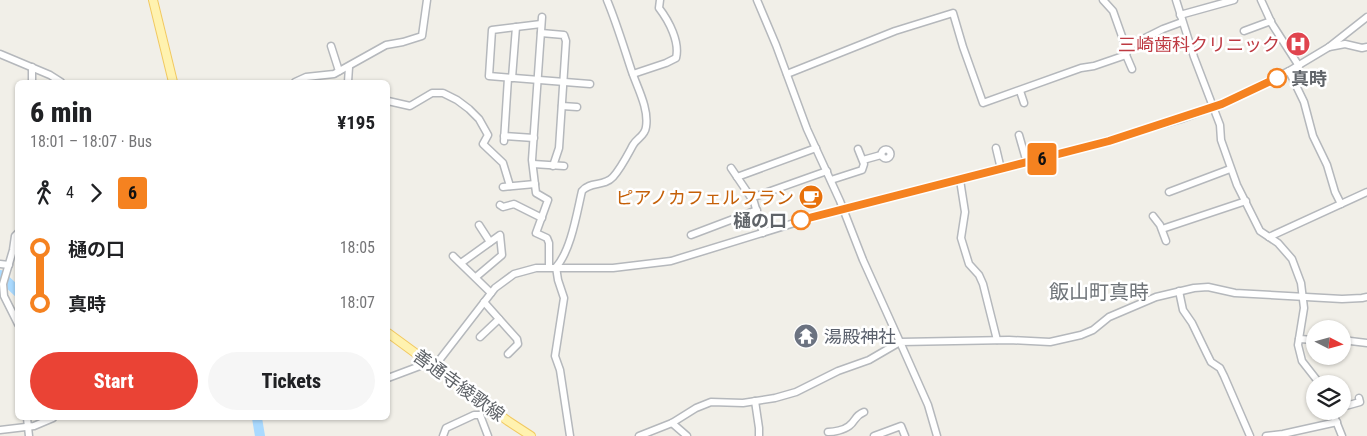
<!DOCTYPE html>
<meta charset="utf-8">
<style>
:root{--surface:#fff;--page:#f6f6f6;--text:#202124;--muted:#757577;--accent:#ea4335}
body{margin:0;font-family:"Roboto Condensed","Noto Sans JP",sans-serif;background:var(--page);color:var(--text);height:100vh;display:flex;flex-direction:column;font-size:19px;white-space:nowrap}
*{box-sizing:border-box;margin:0}
p{font-size:16px;color:var(--muted)}
.icon{flex:none;width:28px;height:28px;fill:none;stroke:currentColor;stroke-width:2;stroke-linecap:round;stroke-linejoin:round}
.map{position:relative;flex:1;overflow:hidden}
.panel{position:absolute;left:15px;top:80px;width:375px;height:340px;display:flex;flex-direction:column;background:var(--surface);border-radius:8px;box-shadow:0 1px 4px #0004}
.panel>*{flex:none}
.badge{padding:0 10px;border-radius:4px;font-size:18px;line-height:32px}
.needle{width:32px;rotate:96deg}
.fabs{position:absolute;left:1306px;top:320px;display:grid;gap:10px}
.fabs a{display:grid;place-items:center;width:45px;height:45px;border-radius:50%;background:var(--surface);box-shadow:0 1px 4px #0004;font-size:25px}
.map>.badge{position:absolute;translate:-50% -50%;box-shadow:0 0 0 2px #fff}
.legs{display:flex;align-items:center;gap:8px;height:55px;padding:0 15px;font-size:16px}
.legs p{margin-inline-start:auto}
.overview{display:flex;align-items:center;justify-content:space-between;height:85px;padding:0 15px}
h1{font-size:28px;font-weight:800;line-height:38px}
.primary-button{display:flex;gap:10px;margin-top:auto;padding:10px 15px}
.primary-button a{flex:1;height:58px;border-radius:30px;background:var(--accent);color:#fff;font-size:20px;font-weight:800;line-height:58px;text-align:center}
.primary-button a+a{background:var(--page);color:var(--text)}
ul{padding:0 15px;list-style:none}
li{display:flex;align-items:center;gap:18px;height:55px;font-size:19px}
li i{display:grid;place-items:center;width:8px;height:100%;margin:0 6px;background:currentColor}
li i::after{content:'';width:12px;height:12px;margin:-6px;border:4px solid;border-radius:50%;background:var(--surface)}
li p{margin-inline-start:auto}
li:first-child i{background:linear-gradient(#0000 50%,currentColor 0)}
li:last-child i{background:linear-gradient(currentColor 50%,#0000 0)}
.map>svg:first-child{display:block}
</style>
<div class="map">
<svg width="1367" height="436" viewBox="0 0 1367 436">
<rect width="100%" height="100%" fill="#f1efe8"/>
<g fill="none" stroke-linecap="round" stroke-linejoin="round">
<g stroke="#aadaff" stroke-width="10">
<path d="M0,275l18,17"/>
<path d="M257,418l3,18"/>
</g>
<defs>
<g id="minor">
<path d="M1103,0l10,11 11,31 5,4"/>
<path d="M1176,0l18,57 26,68 1,15 16,45 23,46 18,12 14,16 9,24 3,25 -6,37 4,16 18,23"/>
<path d="M1261,0l11,24 27,42"/>
<path d="M1180,15l54,-15"/>
<path d="M542,17l-10,143 4,33 12,7 -12,33 11,5 2,5v24"/>
<path d="M541,24l-49,6 -3,46 101,8"/>
<path d="M1244,31l27,-10"/>
<path d="M541,33l23,2 2,6 -7,107 -6,18"/>
<path d="M331,46l8,25"/>
<path d="M1329,47l16,-3 17,4 5,-1"/>
<path d="M0,54l50,21 11,7"/>
<path d="M1126,55l6,14"/>
<path d="M32,67v15"/>
<path d="M1289,71l15,31 9,34 14,29 8,27 6,12"/>
<path d="M633,74l33,-11 10,-5c4,-16 -7,-37 -17,-50l1,-8"/>
<path d="M787,74l108,-43 58,-18 10,34 20,56 98,-35 13,-2 32,-11 3,-9 34,-17 19,-7"/>
<path d="M512,78l4,-51"/>
<path d="M295,82l11,-5 28,-3 52,-29 17,-3 19,-6 5,-36"/>
<path d="M348,82l1,-15"/>
<path d="M1020,91l4,12"/>
<path d="M388,101l22,5 22,-13h11l14,7 12,9 10,10 9,16 -5,9 20,19 7,23"/>
<path d="M562,106l15,1"/>
<path d="M1019,135l6,21 5,6"/>
<path d="M504,136l30,2"/>
<path d="M504,141l4,-63"/>
<path d="M996,148l5,21"/>
<circle cx="886" cy="154" r="4.5"/>
<path d="M863,160l18,-5"/>
<path d="M533,164l31,2"/>
<path d="M731,168l23,34 9,31"/>
<path d="M737,177l79,-29"/>
<path d="M831,180l31,-10 2,-6 -6,-15"/>
<path d="M960,180l5,32 -4,26 8,26 10,11 4,9 14,56"/>
<path d="M503,187l32,-3"/>
<path d="M1169,192l61,-23"/>
<path d="M751,198l76,-27"/>
<path d="M500,205l3,2 11,-3 28,14"/>
<path d="M1153,216l7,9 6,16"/>
<path d="M479,225l11,17"/>
<path d="M1162,229l84,-28"/>
<path d="M18,233l-3,3 -2,14 -10,34 1,12 14,28"/>
<path d="M691,235l66,-25"/>
<path d="M1269,237l98,-45"/>
<path d="M453,256l38,37"/>
<path d="M461,263l39,-28 2,20 -26,22"/>
<path d="M0,264l9,1"/>
<path d="M1179,291l4,19 9,13 15,31 4,8 9,6 4,8 26,60"/>
<path d="M484,302l33,37 1,5 -10,10"/>
<path d="M480,337l19,-18"/>
<path d="M1299,339l16,1"/>
<path d="M1342,340l25,3"/>
<path d="M434,367l61,-79 19,-14 22,-6h77l58,-7 159,-49 252,-64 99,-29 41,-15 67,-33 40,-24 38,-30"/>
<path d="M388,378l40,-15"/>
<path d="M755,401l4,27v8"/>
<path d="M1342,407l18,-5 -1,-4"/>
<path d="M1332,411l10,25"/>
<path d="M480,415l8,21"/>
<path d="M27,418l2,18"/>
<path d="M672,423l15,13"/>
<path d="M0,430l34,-4 19,-8"/>
<path d="M828,432c6,0 16,-2 21,-6 7,-5 5,-10 15,-14"/>
<path d="M443,436l3,-8 28,-13h6"/>
<path d="M570,436l-10,-66 -5,-14 9,-58 -6,-18 -2,-13c15,-16 21,-55 26,-76 8,-10 22,-4 31,-14 8,-9 14,-21 20,-32 4,-7 12,-9 13,-18 3,-18 -8,-38 -14,-55 -8,-24 -15,-48 -25,-72"/>
<path d="M639,436l33,-13 24,-15 15,-6 32,1 32,-5 21,-6 42,-21 31,-11 31,-18 -37,-82 -23,-59 -33,-72 -31,-84 -19,-45"/>
<path d="M874,436l27,-10 4,10"/>
<path d="M937,436l-9,-31 -28,-63 109,-2 41,2 31,-7 12,-5 16,-13 47,-20 38,-9 14,-1 27,6 107,6 20,-1 5,-1"/>
<path d="M1266,436l17,-2 54,-12"/>
</g>
<g id="major">
<path d="M153,0l20,82"/>
<path d="M388,333l120,88 23,15"/>
</g>
</defs>
<use href="#minor" stroke="#b5b8bc" stroke-width="9"/>
<use href="#major" stroke="#f2c960" stroke-width="10"/>
<use href="#minor" stroke="#fff" stroke-width="6"/>
<use href="#major" stroke="#fff2af" stroke-width="8"/>
</g>
<g fill="none" stroke-linecap="round" stroke-linejoin="round">
<defs>
<path id="line-1" d="M801,220l308,-79 113,-37 55,-26"/>
</defs>
<use href="#line-1" stroke="#fff" stroke-width="11"/>
<use href="#line-1" stroke="#f58220" stroke-width="8"/>
</g>
<defs>
<symbol id="hospital-disc" viewBox="-11 -11 22 22"><circle r="9.5" fill="#e0444e" stroke="#fff"/><path d="M-5-5h3v3.5h4V-5h3V5h-3V1.5h-4V5h-3Z" fill="#fff"/></symbol>
<symbol id="cafe-disc" viewBox="-11 -11 22 22"><circle r="9.5" fill="#e8710a" stroke="#fff"/><path d="M-5.5-4.5H6V0H3Q3 3.5 0 3.5H-2.5Q-5.5 3.5-5.5 0ZM3-3.2v2h1.7v-2ZM-6 4.5H4V6H-6Z" fill="#fff"/></symbol>
<symbol id="temple-disc" viewBox="-11 -11 22 22"><circle r="9.5" fill="#6b7280" stroke="#fff"/><path d="M0-6L5-2H3V0L6.5 2.5H4V6H1.5V3h-3V6H-4V2.5H-6.5L-3 0V-2H-5Z" fill="#fff"/></symbol>
</defs>
<g fill-rule="evenodd">
<use href="#hospital-disc" x="1284" y="30" width="28" height="28"/>
<use href="#cafe-disc" x="797" y="183" width="28" height="28"/>
<use href="#temple-disc" x="792" y="322" width="28" height="28"/>
</g>
<g fill="#fff" stroke="#f58220" stroke-width="2.5">
<circle cx="1277" cy="78" r="9"/>
<circle cx="801" cy="220" r="9"/>
</g>
<g text-anchor="middle" dominant-baseline="central" stroke-width="5" stroke-linejoin="round" paint-order="stroke">
<g font-size="18" fill="#be3a42" stroke="#fff" text-anchor="end">
<text x="1280" y="44">三崎歯科クリニック</text>
</g>
<g font-size="18" font-weight="bold" fill="#5f6368" stroke="#fff" text-anchor="start">
<text x="1291" y="78">真時</text>
<text x="787" y="220" text-anchor="end">樋の口</text>
</g>
<g font-size="18" fill="#c56008" stroke="#fff" text-anchor="end">
<text x="794" y="197">ピアノカフェルフラン</text>
</g>
<g font-size="18" fill="#5b616d" stroke="#fff" text-anchor="start">
<text x="824" y="336">湯殿神社</text>
</g>
<g font-size="18" fill="#5f6368" stroke="#fff">
<text transform="translate(459 385) rotate(36)">善通寺綾歌線</text>
</g>
<g font-size="20" fill="#70757a" stroke="#fff">
<text x="1099" y="292">飯山町真時</text>
</g>
</g>
</svg>
<div class="fabs">
<a><svg class="needle" viewBox="-14 -14 28 28"><path d="M0-13l5 13h-10z" fill="#e53935"/><path d="M0 13l5-13h-10z" fill="#757577"/></svg></a>
<a><svg class="icon" aria-label="layers" viewBox="0 0 24 24"><path d="M12 4l9 5-9 5-9-5zM3 14l9 5 9-5"/></svg></a>
</div>
<b class="badge" style="left:1042px;top:159px;background:#f58220;color:#111">6</b>
<section class="panel">
<div class="overview"><div><h1>6 min</h1><p>18:01 – 18:07 · Bus</p></div><b>¥195</b></div>
<div class="legs"><svg class="icon" aria-label="walk" viewBox="0 0 24 24"><circle cx="13" cy="4" r="2"/><path d="M13 8l-2 6 4 7M11 14l-3 7M7 12l3-4h3l4 4"/></svg>4<svg class="icon" aria-label="forward" viewBox="0 0 24 24"><path d="M9 5l7 7-7 7"/></svg><b class="badge" style="background:#f58220;color:#111">6</b></div>
<ul>
<li><i style="color:#f58220"></i><b>樋の口</b><p>18:05</p></li>
<li><i style="color:#f58220"></i><b>真時</b><p>18:07</p></li>
</ul>
<div class="primary-button"><a>Start</a><a>Tickets</a></div>
</section>
</div>
